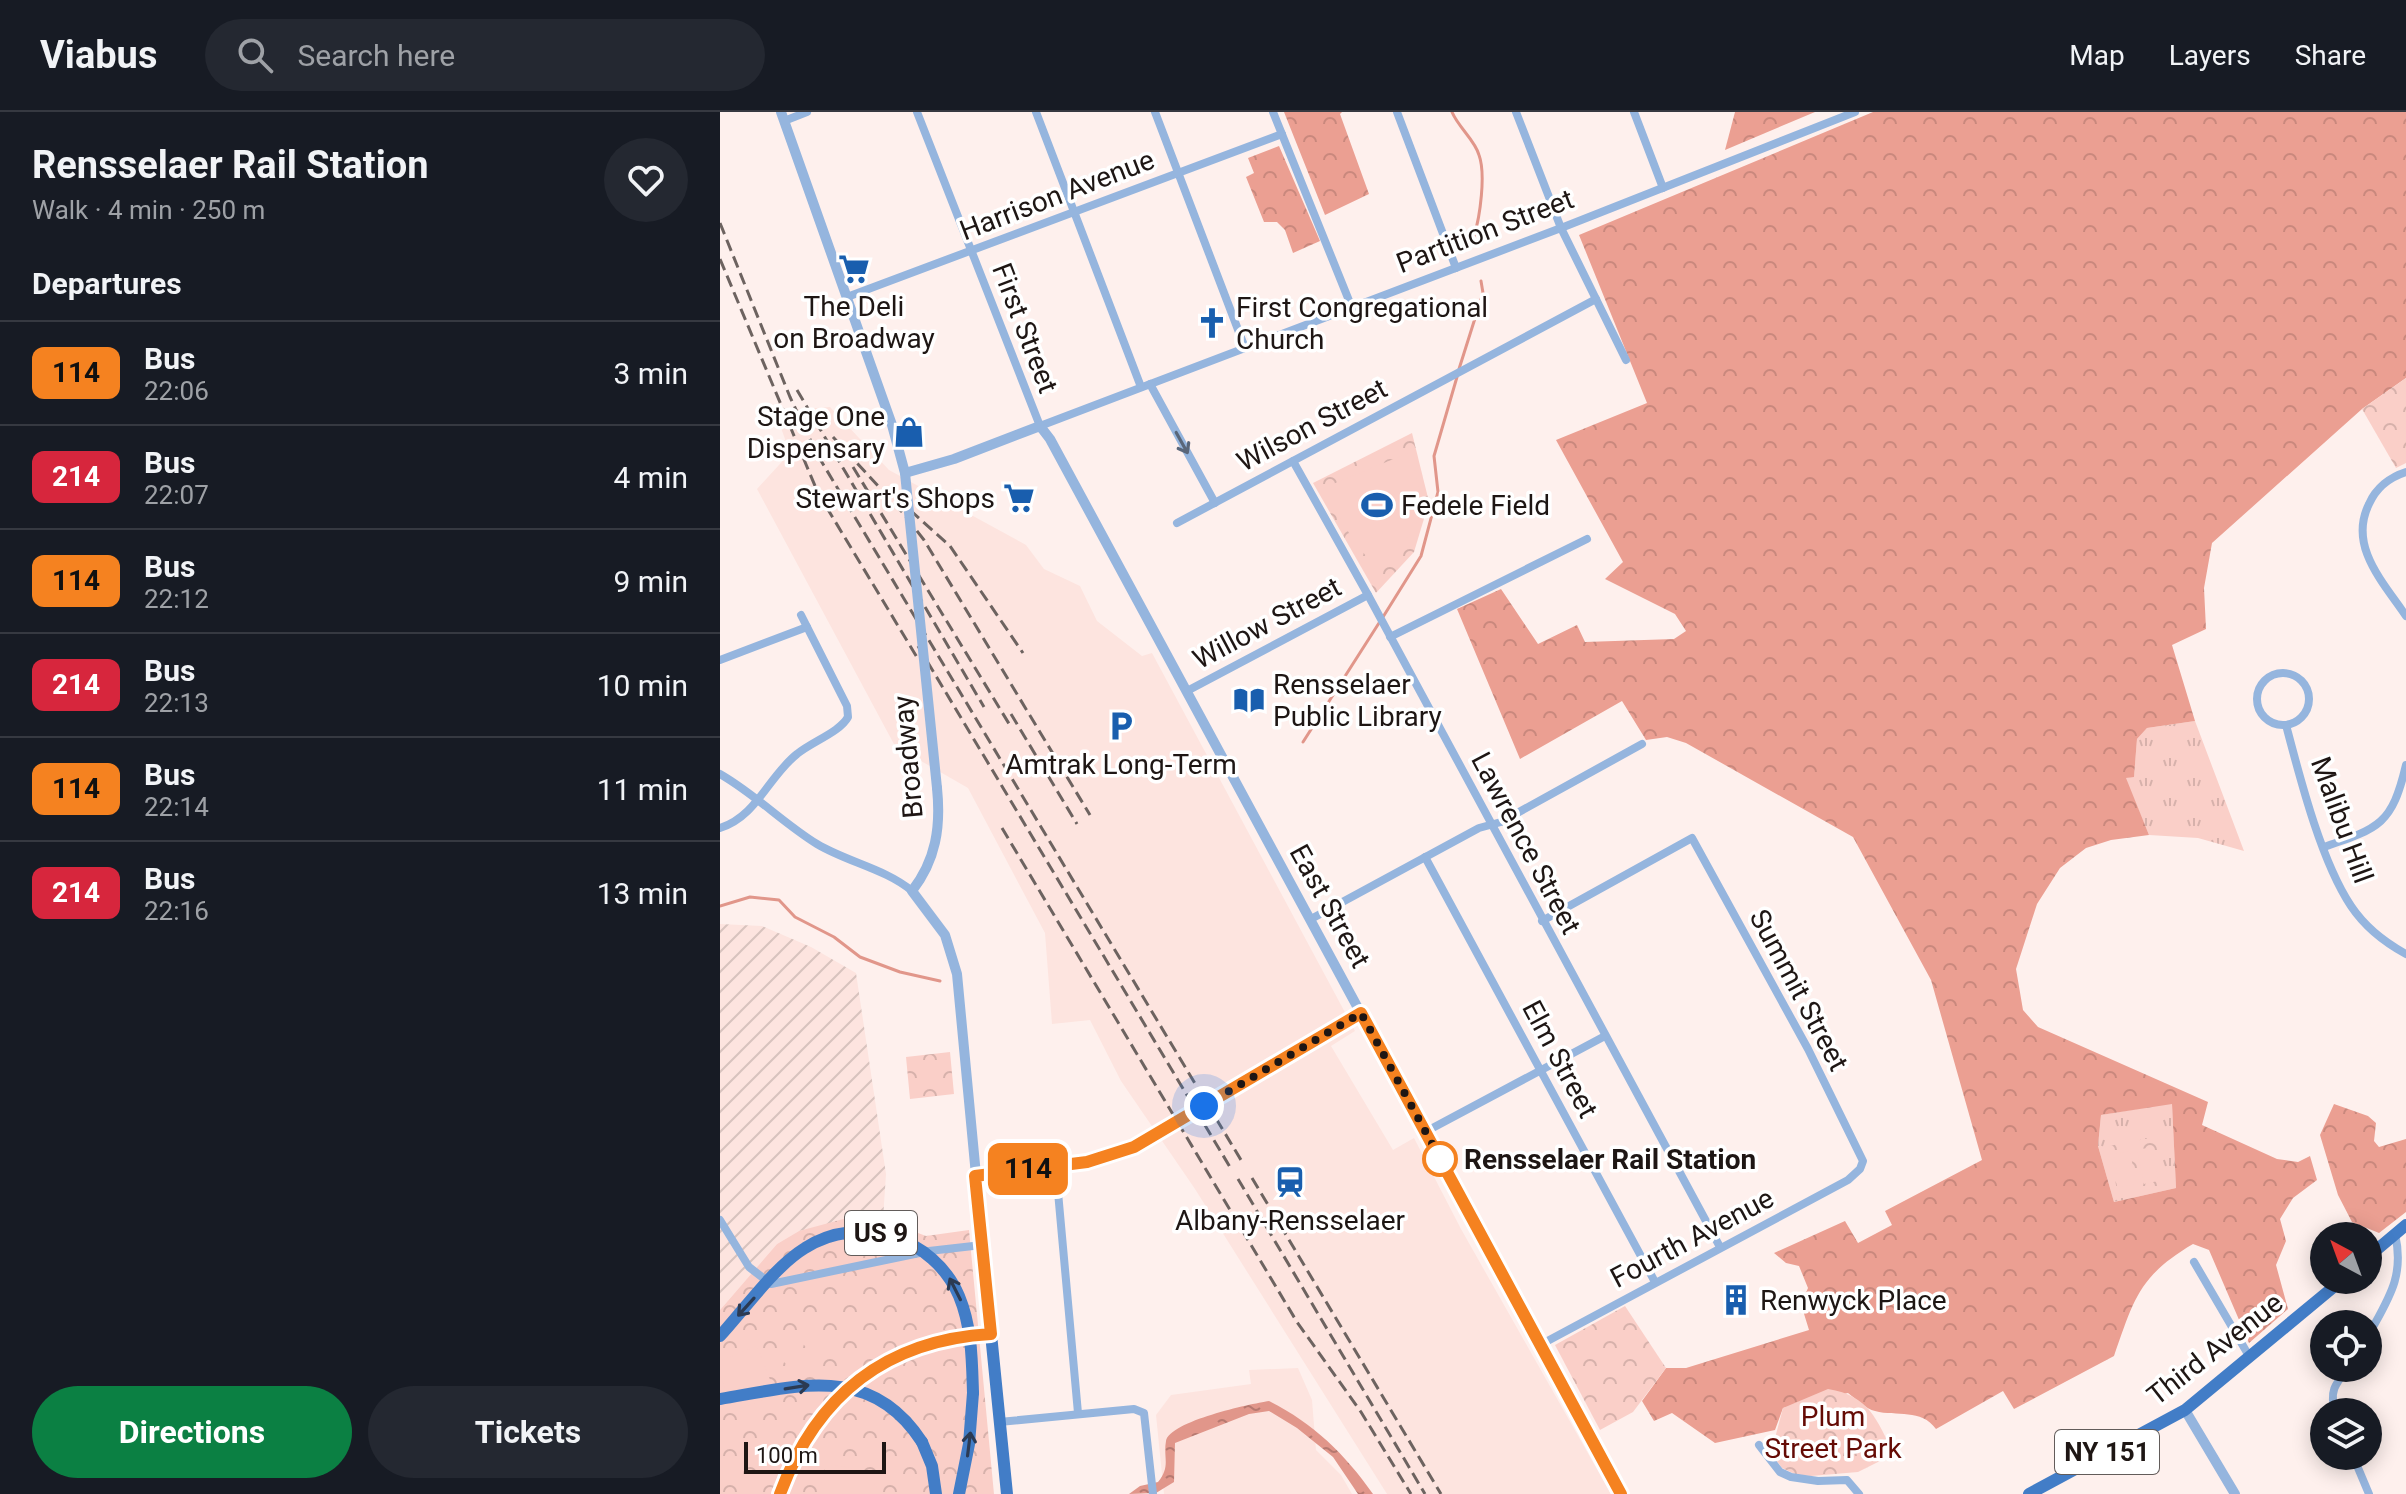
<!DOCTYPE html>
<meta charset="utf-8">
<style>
:root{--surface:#171b24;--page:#242831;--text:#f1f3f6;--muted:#9ea1a6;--line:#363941;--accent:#0b8043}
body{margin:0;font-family:Roboto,sans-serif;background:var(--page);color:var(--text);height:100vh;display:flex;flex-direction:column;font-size:30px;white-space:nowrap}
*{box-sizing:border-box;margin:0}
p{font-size:26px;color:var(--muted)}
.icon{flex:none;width:44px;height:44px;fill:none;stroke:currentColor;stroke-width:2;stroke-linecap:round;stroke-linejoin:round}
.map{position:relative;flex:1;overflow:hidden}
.panel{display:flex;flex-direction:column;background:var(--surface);width:720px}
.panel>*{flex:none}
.badge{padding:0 16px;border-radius:12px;font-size:28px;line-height:52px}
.needle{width:52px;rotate:319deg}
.buttons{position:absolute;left:1590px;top:1110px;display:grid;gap:16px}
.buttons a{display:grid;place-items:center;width:72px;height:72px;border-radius:50%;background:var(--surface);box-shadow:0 4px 20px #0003;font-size:40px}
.scale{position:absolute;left:24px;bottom:20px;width:142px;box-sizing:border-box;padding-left:8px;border:4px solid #1e1614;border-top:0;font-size:22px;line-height:28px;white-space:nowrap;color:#1e1614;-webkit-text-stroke:6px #fff;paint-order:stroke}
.you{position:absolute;width:40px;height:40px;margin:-20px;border:6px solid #fff;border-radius:50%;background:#1a73e8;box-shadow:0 0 0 12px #1a73e833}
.map>.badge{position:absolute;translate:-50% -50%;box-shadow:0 0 0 4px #fff}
h2{padding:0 32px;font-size:30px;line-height:72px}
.round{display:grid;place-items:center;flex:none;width:84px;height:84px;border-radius:42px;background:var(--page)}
.head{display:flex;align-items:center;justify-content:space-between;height:136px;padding:0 32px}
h1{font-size:38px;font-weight:700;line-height:60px}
.primary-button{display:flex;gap:16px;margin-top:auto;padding:16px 32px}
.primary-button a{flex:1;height:92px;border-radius:48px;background:var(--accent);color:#fff;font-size:32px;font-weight:700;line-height:92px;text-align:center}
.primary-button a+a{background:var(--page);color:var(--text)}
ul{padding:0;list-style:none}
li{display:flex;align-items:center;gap:24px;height:104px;padding:0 32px;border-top:2px solid var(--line)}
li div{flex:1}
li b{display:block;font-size:30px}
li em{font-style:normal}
li .badge{min-width:88px;font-weight:700;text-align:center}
header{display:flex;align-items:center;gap:48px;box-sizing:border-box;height:112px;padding:0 40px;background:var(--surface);border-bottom:2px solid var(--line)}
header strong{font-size:38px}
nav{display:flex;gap:44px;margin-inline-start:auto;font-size:28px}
.search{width:560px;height:72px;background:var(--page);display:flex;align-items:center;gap:20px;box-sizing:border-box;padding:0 28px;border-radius:44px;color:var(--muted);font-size:30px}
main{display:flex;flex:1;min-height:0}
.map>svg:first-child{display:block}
</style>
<header>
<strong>Viabus</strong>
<div class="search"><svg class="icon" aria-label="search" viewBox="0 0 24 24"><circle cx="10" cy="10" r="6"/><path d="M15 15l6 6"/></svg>Search here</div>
<nav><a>Map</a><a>Layers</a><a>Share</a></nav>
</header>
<main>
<section class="panel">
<div class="head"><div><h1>Rensselaer Rail Station</h1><p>Walk · 4 min · 250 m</p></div><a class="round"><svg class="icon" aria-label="heart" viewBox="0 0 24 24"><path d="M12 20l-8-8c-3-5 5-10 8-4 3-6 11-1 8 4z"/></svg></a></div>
<h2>Departures</h2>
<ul>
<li><span class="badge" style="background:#f58220;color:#111">114</span><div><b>Bus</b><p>22:06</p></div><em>3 min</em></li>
<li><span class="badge" style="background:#d7263d;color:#fff">214</span><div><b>Bus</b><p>22:07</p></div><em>4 min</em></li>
<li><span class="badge" style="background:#f58220;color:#111">114</span><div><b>Bus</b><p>22:12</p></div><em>9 min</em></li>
<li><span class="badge" style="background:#d7263d;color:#fff">214</span><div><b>Bus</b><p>22:13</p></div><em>10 min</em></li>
<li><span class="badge" style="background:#f58220;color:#111">114</span><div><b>Bus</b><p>22:14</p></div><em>11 min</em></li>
<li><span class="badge" style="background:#d7263d;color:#fff">214</span><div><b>Bus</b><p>22:16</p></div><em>13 min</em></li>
</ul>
<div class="primary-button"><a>Directions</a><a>Tickets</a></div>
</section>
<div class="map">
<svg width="1686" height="1382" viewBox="0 0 1686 1382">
<defs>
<pattern id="industrial-furrows" width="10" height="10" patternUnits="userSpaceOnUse" patternTransform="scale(2)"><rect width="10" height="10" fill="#fde4df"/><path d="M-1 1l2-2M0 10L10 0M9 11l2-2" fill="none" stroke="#d8c3be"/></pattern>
<pattern id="grass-tufts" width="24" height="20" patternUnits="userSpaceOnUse" patternTransform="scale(2)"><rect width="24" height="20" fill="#facfc8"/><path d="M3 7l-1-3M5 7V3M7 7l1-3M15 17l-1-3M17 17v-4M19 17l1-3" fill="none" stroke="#d6b1ab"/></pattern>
<pattern id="forest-crowns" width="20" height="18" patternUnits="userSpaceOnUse" patternTransform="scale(2)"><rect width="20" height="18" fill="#eb9f92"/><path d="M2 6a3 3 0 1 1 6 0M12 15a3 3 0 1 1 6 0" fill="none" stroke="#c9887d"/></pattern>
<pattern id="park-crowns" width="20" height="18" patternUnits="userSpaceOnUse" patternTransform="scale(2)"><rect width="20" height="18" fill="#facfc8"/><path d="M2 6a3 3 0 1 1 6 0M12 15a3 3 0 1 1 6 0" fill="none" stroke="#d6b1ab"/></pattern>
<pattern id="water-ripples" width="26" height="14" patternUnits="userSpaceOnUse" patternTransform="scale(2)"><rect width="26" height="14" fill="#e1968a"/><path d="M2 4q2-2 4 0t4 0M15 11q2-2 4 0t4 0" fill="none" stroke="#b67970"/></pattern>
</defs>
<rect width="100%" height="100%" fill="#fef0ed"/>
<g fill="#fde4df">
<path d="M110,295l59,63 137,75 18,24 36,17 17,35 45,35 10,-3 203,378 -24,15 62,104 21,-12 47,91 150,265h-224l-192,-305 -74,-108 -31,-61 -38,4 -7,-91 -77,-145 -73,-42 -138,-257 33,-36 -15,-42z"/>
<path d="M578,1256l14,32 4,50 25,25 11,19h-188l-8,-79 15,-20 80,-11 -2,-14z"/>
</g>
<path fill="url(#industrial-furrows)" d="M0,812l42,2 49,21 45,26 30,201 -3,45 -7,-2 -77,14 -22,13 -57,66z"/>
<g fill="url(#grass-tufts)">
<path d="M1475,609l49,130 -46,-13 -49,-3 -24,-57 9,-2 3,-37 10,-11z"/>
<path d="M1452,991l4,85 -62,14 -16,-56 3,-31z"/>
</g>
<g fill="url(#forest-crowns)" fill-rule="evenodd">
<path d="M564,0h58l-2,2 29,80 -44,21z"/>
<path d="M1015,0h80l-90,38z"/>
<path d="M1153,0h533v266l-44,31 -150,134 -8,45 2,41 -34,16 23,76 -48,7 -10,11 -3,38 -8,1 23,57 -38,5 -25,8 -26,20 -23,36 -21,65 7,41 15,17 170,75 -6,23 75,34 21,3 12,-6 7,24 -24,18 -13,21 6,22 -10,24 12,44 -39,34 -40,-93 -16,-6c-54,32 -59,55 -79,112l-100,53 -11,-18 -67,38c-15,-21 -39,-12 -61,-18 -9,-2 -19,-12 -27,-18l-65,15 -8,22 -60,13 -43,-30 -18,8 -12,-20 24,-33h20l123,-38 -8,-26 7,-16 -9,-22 -13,-3 -12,-10 71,-32 13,22 34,-18 -7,-14 97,-51 -51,-180 -78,-143 -167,-94 -19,-6 -21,3 -24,-39 -102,58 -63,-150 44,-20 37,55 39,-19 8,17 89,-3 12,-8 -11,-17 -70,-35 18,-17 -67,-122 91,-37 -68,-168zM1452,992l4,84 -62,14 -16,-56 3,-31z"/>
<path d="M559,34l41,95 -27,12 -8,-23 -8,-8h-13l-18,-45 8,-4 -6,-15z"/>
<path d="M1614,992l34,12 8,7 -2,18 5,6 27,-8v73l-27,21 -27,-11 -14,-27 -18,-60z"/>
</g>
<g fill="url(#park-crowns)">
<path d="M1686,266v85l-10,5 -34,-59z"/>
<path d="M692,321l17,69 -15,50 -38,41 -63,-110z"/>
<path d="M230,940l4,42 -44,5 -4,-42z"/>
<path d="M1435,1025l9,50 -46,9 -9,-50z"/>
<path d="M131,1105h25l50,19 43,-6 25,264h-274v-184l57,-66 22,-13z"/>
<path d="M905,1194l41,62 -33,44 -33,18 -45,-85z"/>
<path d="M1108,1277c42,7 48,30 66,65l-36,18 -47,4 -14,-1 -15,-7 -11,-15 12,-45z"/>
</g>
<g fill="#facfc8">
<path d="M688,341c24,59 14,78 -34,114l-25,-34 -21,-36 5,-13z"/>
<path d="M1432,1035l6,34 -14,3 -7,-34z"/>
<path d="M1410,1039l6,33 -16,3 -6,-33z"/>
<path d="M87,1214l24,24 -11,11 -24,-24z"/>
<path d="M69,1233l24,23 -11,12 -24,-24z"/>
<path d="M37,1234l19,49 -42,16 -14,-35v-15z"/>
<path d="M1126,1291l17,31 -20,11 -16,-31z"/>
<path d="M106,1353c23,0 43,7 55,29h-63z"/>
</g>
<path fill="url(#water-ripples)" d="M549,1289c44,22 76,53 104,93h-15l-25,-37 -36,-29 -28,-17 -20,3 -74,29 -1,39 -18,11 -27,1 11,-8 18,-4c13,-16 5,-24 8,-41 4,-20 84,-37 103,-40z"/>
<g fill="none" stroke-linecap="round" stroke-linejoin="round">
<g stroke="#e1968a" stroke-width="3">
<path d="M732,0c6,15 23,28 27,43 7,19 1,62 -5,81"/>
<path d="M739,257l24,-76 -2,-12"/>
<path d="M663,505l38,-61 17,-64 -4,-36 23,-79"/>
<path d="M583,630l76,-119"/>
<path d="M0,794l30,-9 29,3 16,17 39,20 26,20 40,15 40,9"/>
</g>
<g stroke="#95b5de" stroke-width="8">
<path d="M197,0l123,314 521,-198 294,-116"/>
<path d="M316,0l105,275"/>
<path d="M435,0l90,236"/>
<path d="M553,0l79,196"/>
<path d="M677,0l59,156"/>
<path d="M796,0l45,116 65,132"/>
<path d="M914,0l29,76"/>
<path d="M64,9l23,-9"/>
<path d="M127,185l435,-163"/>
<path d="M430,272l65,119"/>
<path d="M573,349l75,134 352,652"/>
<path d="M1686,360c-16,5 -30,16 -37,32 -21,42 14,78 37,112"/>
<path d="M457,411l419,-224"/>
<path d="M670,525l197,-98"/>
<path d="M0,548l87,-33"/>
<circle cx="1563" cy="587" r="26"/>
<path d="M467,579l181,-96"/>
<path d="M1566,613c14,53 35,136 65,181 14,21 33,36 55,48"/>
<path d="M0,662c35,20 63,49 97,70 30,18 69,25 95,47"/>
<path d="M0,716c37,-12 48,-51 77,-74 14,-12 43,-22 51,-37l-1,-11 -46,-91"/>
<path d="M1604,735c56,-19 68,-23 82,-82"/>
<path d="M705,745l230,425"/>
<path d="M591,807l168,-91 22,-6 141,-78"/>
<path d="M705,1020l180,-96"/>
<path d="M338,1080l20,221"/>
<path d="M0,1108l29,47 22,17 158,-33 53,-6"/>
<path d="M1474,1150l55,94"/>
<path d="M1648,1224c20,-37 37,-59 27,-102"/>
<path d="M820,1233l308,-165 12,-11 3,-8 -55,-112 -116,-211 -150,83"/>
<path d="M1616,1300c-8,-20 0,-29 12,-44"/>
<path d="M279,1310l135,-13 10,4 9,81"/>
<path d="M1039,1333l21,27 11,5 27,4 29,-1 12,14"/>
<path d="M1633,1344l16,38"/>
</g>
<g stroke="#95b5de" stroke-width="10">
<path d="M61,0l111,313 13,48 49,-14 86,-33 10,13 571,1055"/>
<path d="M217,676c4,39 -1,72 -25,103l33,44 12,39 34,360"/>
<path d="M532,965l109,-64"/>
<path d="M255,1064l55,-7"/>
<path d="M1465,1298l50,84"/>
</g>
<g stroke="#427dc7" stroke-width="12">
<path d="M1648,1145l38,-32"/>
<path d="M202,1330l10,24 4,28"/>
<path d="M60,1382c36,-99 105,-153 211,-160l16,160"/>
<path d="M239,1382l10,-50 4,-51"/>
<path d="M1309,1382l156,-84 157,-130"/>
</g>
<g stroke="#6d6360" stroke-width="3" stroke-dasharray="12 6" stroke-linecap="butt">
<path d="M0,111l70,174 27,57 427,711"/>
<path d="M0,147l98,234 100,166"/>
<path d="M77,278l187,317"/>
<path d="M113,325l70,76 21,27 166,275"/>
<path d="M133,355l158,260"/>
<path d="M190,398l40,36 73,107"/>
<path d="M198,534l312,521"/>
<path d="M291,602l66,110"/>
<path d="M282,716l295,494 64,90 50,82"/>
<path d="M532,1066l189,316"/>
<path d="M518,1067l187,315"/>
</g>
<g stroke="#95b5de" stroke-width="10">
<path d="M185,361l32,315"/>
<path d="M310,1057c27,-3 55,-5 81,-13 50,-16 96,-52 141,-79"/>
</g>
<g stroke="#427dc7" stroke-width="12">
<path d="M0,1224c25,-27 54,-69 85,-88 54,-35 129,-11 154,48 13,31 13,65 14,97"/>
<path d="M0,1287c78,-13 151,-36 202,43"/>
</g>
</g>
<defs><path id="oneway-shaft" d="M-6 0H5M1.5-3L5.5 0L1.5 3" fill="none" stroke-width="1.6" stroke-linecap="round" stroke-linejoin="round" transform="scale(2)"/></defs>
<use stroke="#5a6679" href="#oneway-shaft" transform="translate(462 331) rotate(61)"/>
<g stroke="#2b3a53">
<use href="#oneway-shaft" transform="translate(235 1177) rotate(-117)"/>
<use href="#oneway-shaft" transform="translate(26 1195) rotate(132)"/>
<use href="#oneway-shaft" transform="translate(77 1275) rotate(-9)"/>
<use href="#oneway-shaft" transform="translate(249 1332) rotate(-83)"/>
</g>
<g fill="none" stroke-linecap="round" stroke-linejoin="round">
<defs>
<path id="line" d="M60,1382c36,-98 106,-154 211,-160l-16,-158 112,-14 47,-15 227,-134 260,481"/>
</defs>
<use href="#line" stroke="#fff" stroke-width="18"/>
<use href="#line" stroke="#f58220" stroke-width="12"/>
<path stroke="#1e1614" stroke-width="8" stroke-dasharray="0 14.4" d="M484,994l157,-93 81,149 -2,-3"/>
</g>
<defs>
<symbol id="supermarket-bare" viewBox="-9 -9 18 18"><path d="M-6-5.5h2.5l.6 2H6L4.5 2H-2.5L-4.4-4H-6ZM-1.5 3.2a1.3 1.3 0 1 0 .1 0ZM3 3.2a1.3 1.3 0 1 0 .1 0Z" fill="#195eae" stroke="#fff" stroke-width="2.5" paint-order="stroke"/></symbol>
<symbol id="church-bare" viewBox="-9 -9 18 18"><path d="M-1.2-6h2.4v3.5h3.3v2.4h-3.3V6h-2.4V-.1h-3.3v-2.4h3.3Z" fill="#195eae" stroke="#fff" stroke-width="2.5" paint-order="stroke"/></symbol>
<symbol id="shop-bare" viewBox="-9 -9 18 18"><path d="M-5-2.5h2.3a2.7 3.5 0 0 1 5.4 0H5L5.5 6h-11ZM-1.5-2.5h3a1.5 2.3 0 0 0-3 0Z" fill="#195eae" stroke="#fff" stroke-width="2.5" paint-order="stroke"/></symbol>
<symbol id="stadium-bare" viewBox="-9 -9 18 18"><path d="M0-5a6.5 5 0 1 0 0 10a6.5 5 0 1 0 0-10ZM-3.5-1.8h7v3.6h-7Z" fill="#195eae" stroke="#fff" stroke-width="2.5" paint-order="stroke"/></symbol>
<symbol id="library-bare" viewBox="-9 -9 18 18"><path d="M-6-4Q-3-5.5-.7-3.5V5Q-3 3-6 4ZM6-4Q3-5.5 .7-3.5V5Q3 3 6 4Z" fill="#195eae" stroke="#fff" stroke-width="2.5" paint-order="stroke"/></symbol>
<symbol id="parking-bare" viewBox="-9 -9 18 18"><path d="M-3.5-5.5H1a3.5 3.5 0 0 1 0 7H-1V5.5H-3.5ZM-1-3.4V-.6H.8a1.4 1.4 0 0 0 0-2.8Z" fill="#195eae" stroke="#fff" stroke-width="2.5" paint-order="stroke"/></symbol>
<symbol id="station-bare" viewBox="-9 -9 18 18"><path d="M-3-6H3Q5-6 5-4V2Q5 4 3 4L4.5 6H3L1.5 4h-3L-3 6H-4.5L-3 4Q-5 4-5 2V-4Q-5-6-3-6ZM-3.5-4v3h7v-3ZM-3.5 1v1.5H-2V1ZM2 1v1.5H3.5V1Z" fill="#195eae" stroke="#fff" stroke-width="2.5" paint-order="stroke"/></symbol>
<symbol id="building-bare" viewBox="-9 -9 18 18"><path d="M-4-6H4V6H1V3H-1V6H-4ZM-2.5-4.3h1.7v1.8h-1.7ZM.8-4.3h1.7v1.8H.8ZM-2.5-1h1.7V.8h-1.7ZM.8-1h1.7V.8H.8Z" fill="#195eae" stroke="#fff" stroke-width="2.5" paint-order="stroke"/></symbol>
</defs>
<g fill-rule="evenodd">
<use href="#supermarket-bare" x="112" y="135" width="44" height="44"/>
<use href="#church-bare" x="470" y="189" width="44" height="44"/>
<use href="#shop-bare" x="167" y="298" width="44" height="44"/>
<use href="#supermarket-bare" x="277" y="364" width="44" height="44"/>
<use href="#stadium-bare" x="635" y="371" width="44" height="44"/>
<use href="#library-bare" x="507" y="566" width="44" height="44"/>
<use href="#parking-bare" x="379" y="592" width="44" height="44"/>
<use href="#station-bare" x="548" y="1048" width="44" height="44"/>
<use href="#building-bare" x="994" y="1166" width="44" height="44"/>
</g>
<circle fill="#fff" stroke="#f58220" stroke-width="4" cx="720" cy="1047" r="16"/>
<g text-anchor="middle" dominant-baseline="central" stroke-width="7" stroke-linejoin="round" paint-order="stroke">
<g fill="#fff" stroke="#625c5a" stroke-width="2">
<rect x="125" y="1099" width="72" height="44" rx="6"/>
<rect x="1335" y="1318" width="104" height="44" rx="6"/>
</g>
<g font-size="26" font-weight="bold" fill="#1e1614">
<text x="161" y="1121">US 9</text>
<text x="1387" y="1340">NY 151</text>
</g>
<g font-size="28" fill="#1e1614" stroke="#fff">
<text transform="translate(337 83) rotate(-21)">Harrison Avenue</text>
<text transform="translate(765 119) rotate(-21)">Partition Street</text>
<text transform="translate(305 216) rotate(69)">First Street</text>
<text transform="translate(592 313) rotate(-28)">Wilson Street</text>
<text transform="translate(547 511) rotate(-28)">Willow Street</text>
<text transform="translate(188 645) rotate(-95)">Broadway</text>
<text transform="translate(1622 708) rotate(70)">Malibu Hill</text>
<text transform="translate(806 731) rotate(62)">Lawrence Street</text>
<text transform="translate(610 794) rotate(61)">East Street</text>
<text transform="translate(1079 878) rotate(62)">Summit Street</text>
<text transform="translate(840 947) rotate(62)">Elm Street</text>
<text transform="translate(972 1126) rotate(-28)">Fourth Avenue</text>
<text transform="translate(1495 1237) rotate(-38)">Third Avenue</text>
</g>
<g font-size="28" fill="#1e1614" stroke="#fff" text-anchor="start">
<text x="134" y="194" text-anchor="middle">The Deli<tspan x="134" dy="32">on Broadway</tspan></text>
<text x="516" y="195">First Congregational<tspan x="516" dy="32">Church</tspan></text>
<text x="165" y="304" text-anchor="end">Stage One<tspan x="165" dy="32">Dispensary</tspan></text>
<text x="275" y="386" text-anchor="end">Stewart's Shops</text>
<text x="681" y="393">Fedele Field</text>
<text x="553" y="572">Rensselaer<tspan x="553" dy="32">Public Library</tspan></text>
<text x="401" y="652" text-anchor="middle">Amtrak Long-Term</text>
<text x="570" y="1108" text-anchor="middle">Albany-Rensselaer</text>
<text x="1040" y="1188">Renwyck Place</text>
</g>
<g font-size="28" font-weight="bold" fill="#1e1614" stroke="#fff" text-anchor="start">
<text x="744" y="1047">Rensselaer Rail Station</text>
</g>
<g font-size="28" fill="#650b05" stroke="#fff">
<text x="1113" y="1304">Plum<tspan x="1113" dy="32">Street Park</tspan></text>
</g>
</g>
</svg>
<div class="buttons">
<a><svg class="needle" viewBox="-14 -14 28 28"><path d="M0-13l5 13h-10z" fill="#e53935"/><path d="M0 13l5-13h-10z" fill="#9ea1a6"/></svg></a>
<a><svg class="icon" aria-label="locate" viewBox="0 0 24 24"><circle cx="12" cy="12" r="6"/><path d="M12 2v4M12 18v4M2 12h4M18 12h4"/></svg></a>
<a><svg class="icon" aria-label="layers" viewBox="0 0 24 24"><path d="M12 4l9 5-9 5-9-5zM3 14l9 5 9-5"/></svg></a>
</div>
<div class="scale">100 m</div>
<div class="you" style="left:484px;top:994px"></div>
<b class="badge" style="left:308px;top:1057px;background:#f58220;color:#111">114</b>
</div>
</main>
